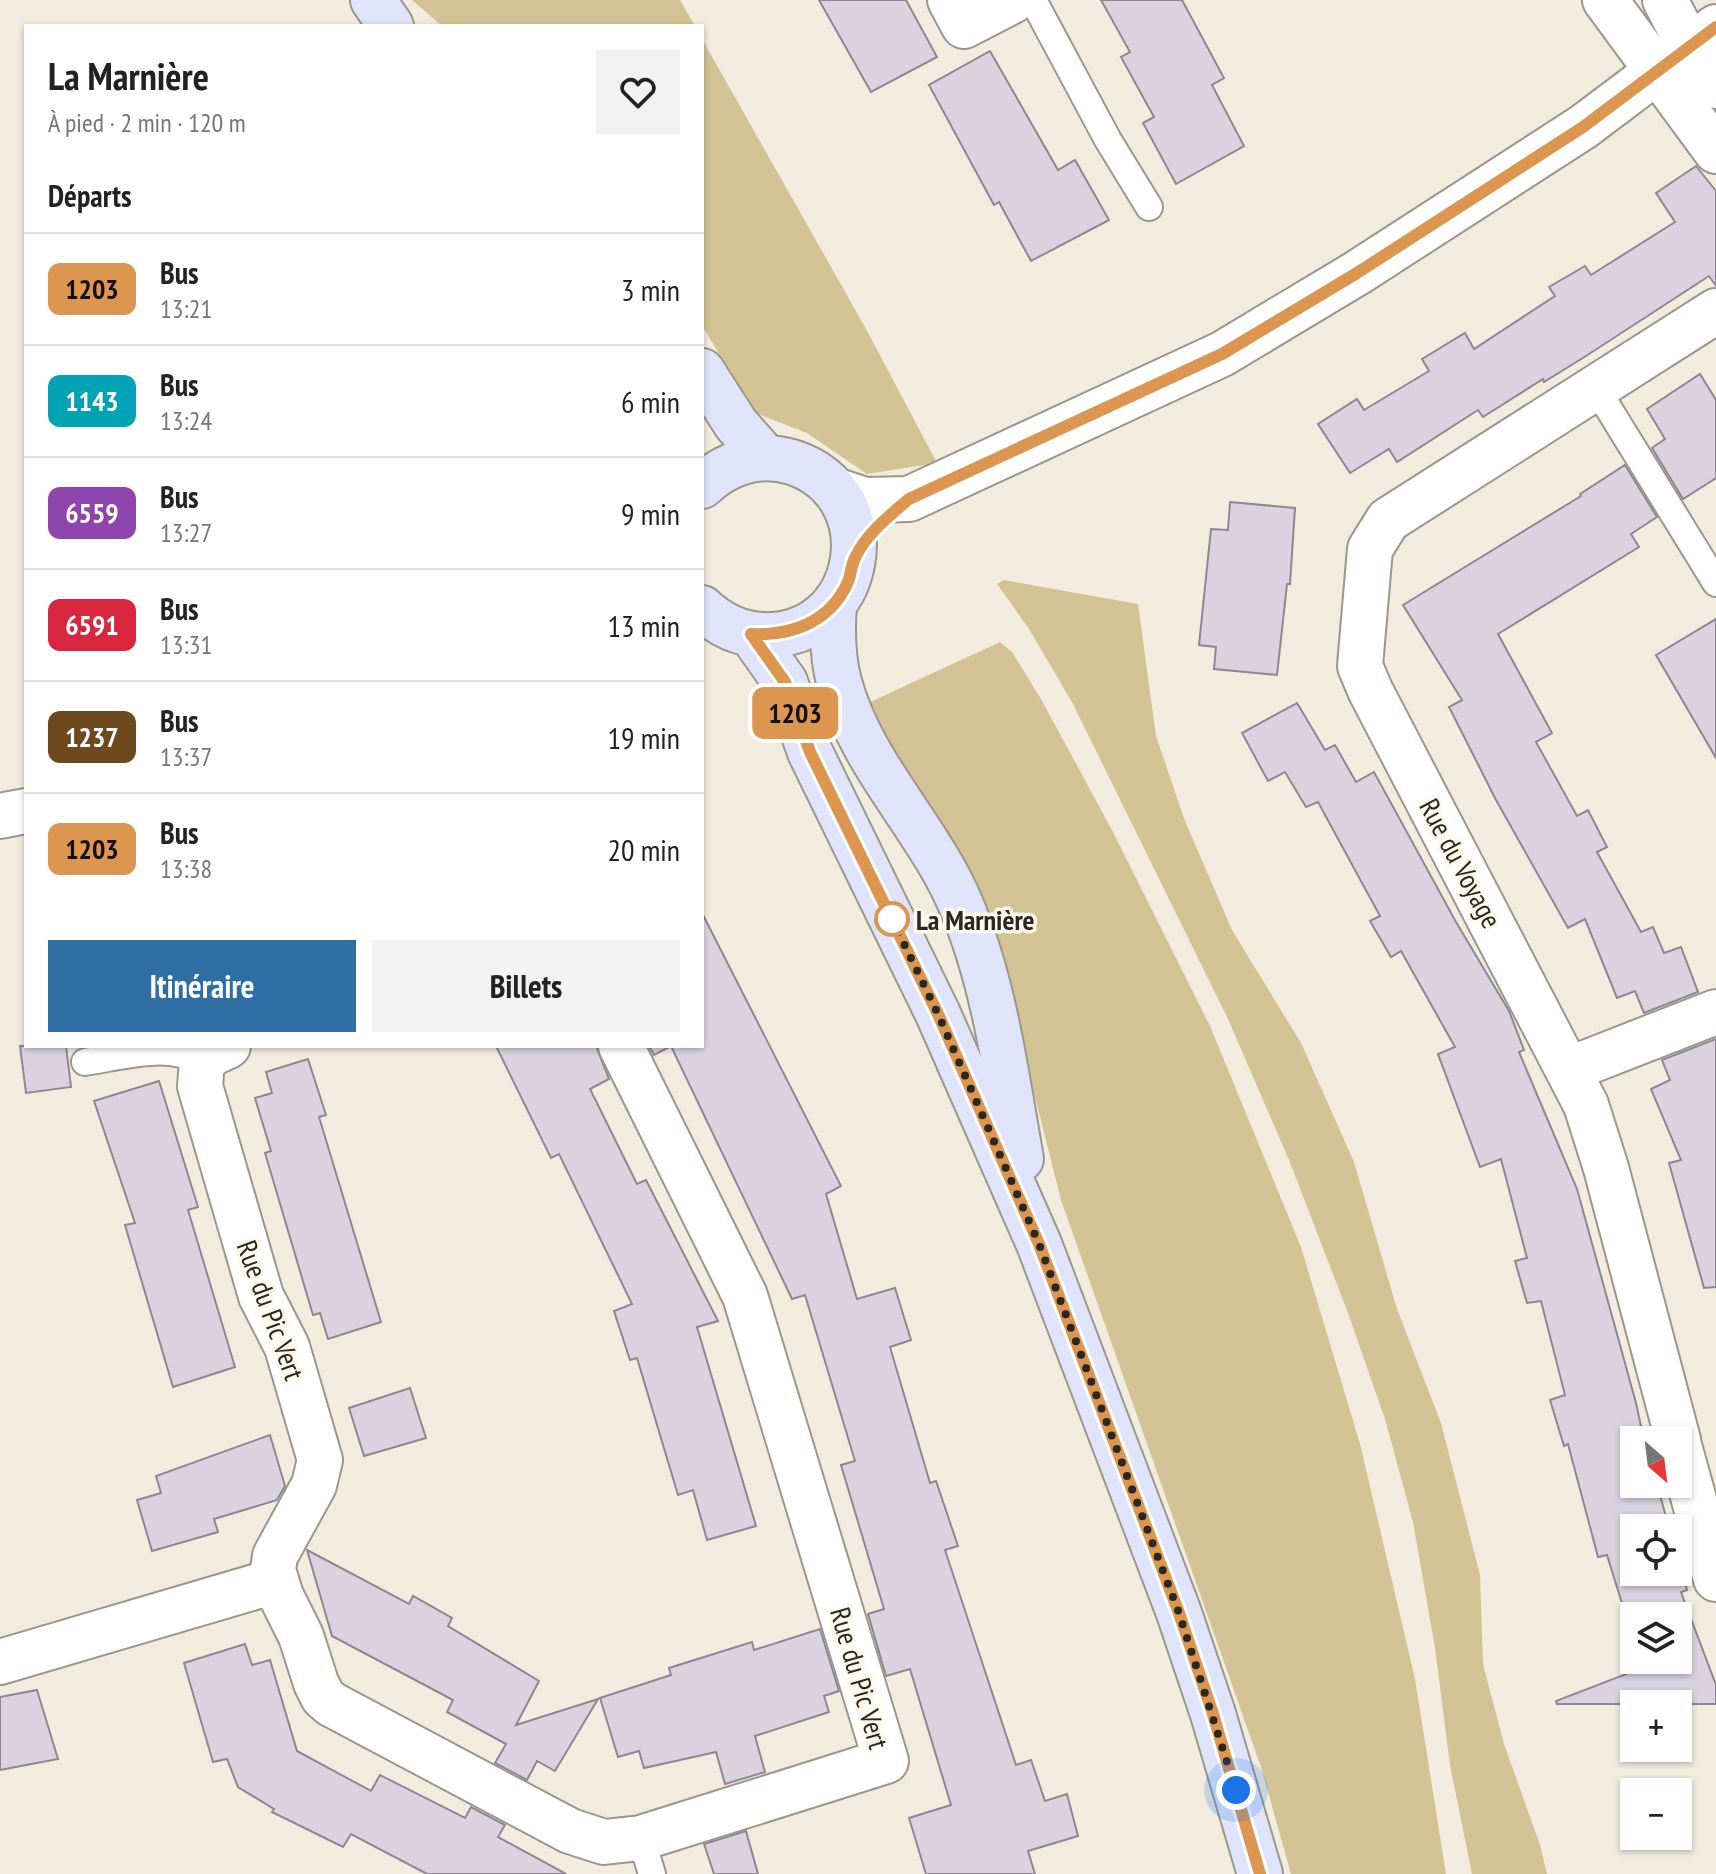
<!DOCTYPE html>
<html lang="fr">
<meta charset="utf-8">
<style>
:root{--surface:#fff;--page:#f2f2f2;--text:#222;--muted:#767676;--line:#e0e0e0;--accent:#2e6ea4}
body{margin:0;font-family:"PT Sans Narrow",sans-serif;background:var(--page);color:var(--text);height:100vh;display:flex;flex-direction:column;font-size:30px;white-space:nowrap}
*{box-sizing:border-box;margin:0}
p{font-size:26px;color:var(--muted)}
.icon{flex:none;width:44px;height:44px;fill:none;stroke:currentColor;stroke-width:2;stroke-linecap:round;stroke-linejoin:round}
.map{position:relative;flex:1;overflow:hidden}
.details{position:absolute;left:24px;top:24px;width:680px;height:1024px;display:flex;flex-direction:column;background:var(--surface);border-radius:0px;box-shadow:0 2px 6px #0004}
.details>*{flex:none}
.badge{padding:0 16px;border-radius:12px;font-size:28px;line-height:52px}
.needle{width:52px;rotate:152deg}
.buttons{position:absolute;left:1620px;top:1426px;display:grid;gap:16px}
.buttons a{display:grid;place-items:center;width:72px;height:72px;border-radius:0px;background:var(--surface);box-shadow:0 2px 6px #0004;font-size:40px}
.you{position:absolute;width:40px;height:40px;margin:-20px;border:6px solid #fff;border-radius:50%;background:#1a73e8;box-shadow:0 0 0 12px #1a73e833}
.map>.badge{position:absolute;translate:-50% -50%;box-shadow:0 0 0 4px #fff}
h2{padding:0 24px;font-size:30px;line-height:72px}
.round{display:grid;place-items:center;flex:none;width:84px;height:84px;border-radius:0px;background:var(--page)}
.summary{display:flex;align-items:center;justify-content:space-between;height:136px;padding:0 24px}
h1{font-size:38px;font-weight:700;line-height:60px}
.button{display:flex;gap:16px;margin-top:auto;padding:16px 24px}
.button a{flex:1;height:92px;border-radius:0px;background:var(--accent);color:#fff;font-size:32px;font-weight:700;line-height:92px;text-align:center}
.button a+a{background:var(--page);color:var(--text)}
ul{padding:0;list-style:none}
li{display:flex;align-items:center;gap:24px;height:112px;padding:0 24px;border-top:2px solid var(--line)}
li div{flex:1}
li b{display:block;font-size:30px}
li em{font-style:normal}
li .badge{min-width:88px;font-weight:700;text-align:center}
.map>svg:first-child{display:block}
</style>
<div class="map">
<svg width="1716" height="1874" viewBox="0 0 1716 1874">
<rect width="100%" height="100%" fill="#f1ecde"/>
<g fill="#d3c294">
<path d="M412,0h268l15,26h-253z"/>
<path d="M702,39l163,288 72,136 -70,11 -60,-41 -54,-21 -51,-87z"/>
<path d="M1004,580l134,24 18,132 29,85 47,109 69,113 53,119 43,147 44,114 39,152 3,89 21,80 36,101 7,29h-75l-22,-109 -15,-117 -22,-126 -28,-103 -37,-106 -59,-153 -61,-141 -155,-315 -44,-75 -32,-45z"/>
<path d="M1000,642l12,10 29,47 72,133 97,194 91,221 59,197 55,235 31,195h-155l-30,-107 -200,-567 -48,-190 -145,-307z"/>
</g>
<g fill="#dad3df" stroke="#8e8792" stroke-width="2">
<path d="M819,0h87l31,57 -66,35z"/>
<path d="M1101,0h81l42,78 -12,7 32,61 -68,38 -33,-61 11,-6 -33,-60 9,-5z"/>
<path d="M990,51l68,119 17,-10 34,60 -78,41 -32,-59 -5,3 -65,-120z"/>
<path d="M1696,166l20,25v95l-7,-10 -123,80 -42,26 -1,-3 -60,38 -5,-7 -81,52 -8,-13 -39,24 -32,-49 39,-25 7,11 65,-39 -7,-12 43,-26 9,16 81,-53 -6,-9 36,-21 6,9 84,-53 -19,-29z"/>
<path d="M1700,374l16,26v78l-33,21 -31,-51 13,-9 -18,-30z"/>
<path d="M1625,465l32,52 -26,17 8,13 -141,87 54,99 -16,9 41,74 11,-6 19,37 -10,5 44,80 12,-5 11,26 17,-6 17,45 -54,21 -9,-22 -18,7 -32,-79 -17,9 -72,-128 -47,-93 13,-7 -59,-95 178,-109 -1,-2z"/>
<path d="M1230,502l65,6 -5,76h-3l-10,91 -63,-6 2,-22 -17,-2 12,-116 17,1z"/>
<path d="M1716,619v139l-60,-103z"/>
<path d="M1297,703l28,47 10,-5 21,37 18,-10 82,150 53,89 15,39 -5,2 58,137 59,214 8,37h-10v44h23l12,44h-35v44h44v-14l9,32 -6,2 35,93v19h-159l-1,-3 86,-33 -2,-8h38v-44h-44v26l-27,-87 -9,2 -30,-113 -4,2 -14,-46 15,-5 -24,-94 -14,2 -12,-42 12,-3 -26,-99 -21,8 -42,-113 17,-7 -54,-96 -10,6 -21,-36 10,-5 -62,-114 -12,5 -21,-35 -17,9 -26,-48z"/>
<path d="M702,913l139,273 -15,8 31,105 38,-11 16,52 -21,7 40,136 6,-2 22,65 -13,4 71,215 15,-5 14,41 22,-7 11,42 -50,15 7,23h-109l-17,-56 42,-13 -41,-136 -24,7 -18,-62 16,-5 -43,-144 14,-4 -50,-166 -13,4 -121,-253 -17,9 -5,-9h53z"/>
<path d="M1716,1039v248l-12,1 -35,-125 12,-3 -30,-71 19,-9 -8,-20z"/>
<path d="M20,1046h46l5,41 -45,6z"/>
<path d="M496,1046h100l13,33 -19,10 47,95 9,-4 72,141 -21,6 59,199 -49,14 -14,-50 -15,5 -41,-137 -7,2 -16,-49 18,-7 -73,-150 -8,4z"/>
<path d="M308,1059l18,56 -7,2 62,205 -53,17 -8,-26 -7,2 -48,-162 6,-2 -16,-53 17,-5 -6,-21z"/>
<path d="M159,1081l39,126 -10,3 47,157 -62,20 -48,-162 10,-2 -41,-122z"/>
<path d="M410,1388l16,50 -62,18 -15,-48z"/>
<path d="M270,1435l15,51 -8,14 -63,19 4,13 -66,19 -15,-51 24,-7 -5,-17z"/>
<path d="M307,1550l102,54 4,-8 39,22 -4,8 91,55 -23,44 82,-26 -43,72 -18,-10 -10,19 -32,-17 11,-19 -59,-32 6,-12 -121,-64z"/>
<path d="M820,1629l19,62 -15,5 5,16 -74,24 10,36 -40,12 -9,-32 -72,16 -5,-17 -21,6 -18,-59 71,-23 -2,-7 83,-26 2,8z"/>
<path d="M245,1644l7,21 18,-5 27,91 74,40 9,-16 85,43 6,-11 34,18 -7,12 68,37h-139l-76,-40 -8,13 -71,-35 2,-3 -36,-22 -11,-28 -14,3 -29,-99z"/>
<path d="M37,1690l21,69 -58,11v-73z"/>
<path d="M746,1831l12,43h-44l-10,-30z"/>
</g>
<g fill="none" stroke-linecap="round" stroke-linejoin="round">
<defs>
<g id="lane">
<path d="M1033,0l75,140 41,67"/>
<path d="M1596,388l120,195"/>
<path d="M85,1062c38,-6 83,-20 117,0"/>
<path d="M641,1838l11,36"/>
</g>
<g id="street">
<path d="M950,0l14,26 50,-26"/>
<path d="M1605,0l111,151"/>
<path d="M1665,0l25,48 26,38"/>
<path d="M835,490l30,10 44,-1 313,-145 135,-81 226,-146 133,-100"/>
<path d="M0,816l26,-5"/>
<path d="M228,1046l-15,7 -11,9 -2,24 61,210 26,51 33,113 -6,25 -39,71 -2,14 8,26 20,40 15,47 7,14 8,7 239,127 34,11 37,-4 245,-77 -141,-465 -124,-250"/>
<path d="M1570,1069l146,-57"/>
<path d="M1678,1440l-72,-272 -20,-63 -216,-415 -10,-24 10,-117 18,-29 328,-209"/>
<path d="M1678,1442l38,137"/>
<path d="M0,1662l275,-81"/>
</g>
<g id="secondary">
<path d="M373,0l18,26"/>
<path d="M702,371l34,53 30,34"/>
<path d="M702,486c24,-23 57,-34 90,-24 99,32 72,178 -30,173 -24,-1 -43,-11 -60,-27"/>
<path d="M834,604c-2,27 -2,52 5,78 22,83 89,145 122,223 34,80 45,170 60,254"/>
<path d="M751,634l34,48 25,70 128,262 101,230 140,369 34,101 47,160"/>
</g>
</defs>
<use href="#lane" stroke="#9c978b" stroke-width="30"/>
<use href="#street" stroke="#9c978b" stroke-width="48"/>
<use href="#secondary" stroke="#9c978b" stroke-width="48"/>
<use href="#lane" stroke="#fff" stroke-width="26"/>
<use href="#street" stroke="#fff" stroke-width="44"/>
<use href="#secondary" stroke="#dfe4fa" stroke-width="44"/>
</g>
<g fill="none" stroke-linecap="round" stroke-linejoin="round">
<defs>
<path id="line" d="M1260,1874l-47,-160 -34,-101 -140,-369 -101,-230 -128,-262 -25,-70 -34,-48c41,2 79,-12 97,-52 3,-8 3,-16 7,-24 11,-24 34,-42 54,-59l313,-145 135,-81 226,-146 133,-100"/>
</defs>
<use href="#line" stroke="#fff" stroke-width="18"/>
<use href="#line" stroke="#dc9650" stroke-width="12"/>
<path stroke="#2a2823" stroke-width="8" stroke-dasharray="0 14.4" d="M892,919l46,95 101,230 140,369 57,177"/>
</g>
<circle fill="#fff" stroke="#dc9650" stroke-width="4" cx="892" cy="919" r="16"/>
<g text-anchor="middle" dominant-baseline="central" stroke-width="7" stroke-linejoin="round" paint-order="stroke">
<g font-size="28" fill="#2a2823" stroke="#fff9eb">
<text transform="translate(1461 863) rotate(62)">Rue du Voyage</text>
<text transform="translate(271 1310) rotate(70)">Rue du Pic Vert</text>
<text transform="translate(860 1678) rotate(74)">Rue du Pic Vert</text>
</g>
<g font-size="28" font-weight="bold" fill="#2a2823" stroke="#fff9eb" text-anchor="start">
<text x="916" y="919">La Marnière</text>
</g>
</g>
</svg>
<div class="buttons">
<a><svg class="needle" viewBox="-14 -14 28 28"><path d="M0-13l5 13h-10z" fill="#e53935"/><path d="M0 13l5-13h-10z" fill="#767676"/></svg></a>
<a><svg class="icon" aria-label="locate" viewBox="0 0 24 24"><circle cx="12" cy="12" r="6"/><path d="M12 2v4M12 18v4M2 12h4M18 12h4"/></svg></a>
<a><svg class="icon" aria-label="layers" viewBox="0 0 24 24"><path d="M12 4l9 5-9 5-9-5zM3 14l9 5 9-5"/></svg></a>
<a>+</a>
<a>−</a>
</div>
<div class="you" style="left:1236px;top:1790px"></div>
<b class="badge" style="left:795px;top:713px;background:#dc9650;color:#111">1203</b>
<section class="details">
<div class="summary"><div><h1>La Marnière</h1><p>À pied · 2 min · 120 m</p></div><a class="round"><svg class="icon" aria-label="heart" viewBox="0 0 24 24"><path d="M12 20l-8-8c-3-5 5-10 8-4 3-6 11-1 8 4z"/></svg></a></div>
<h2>Départs</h2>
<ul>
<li><span class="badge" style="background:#dc9650;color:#111">1203</span><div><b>Bus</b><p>13:21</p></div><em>3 min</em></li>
<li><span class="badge" style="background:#00a3b4;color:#fff">1143</span><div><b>Bus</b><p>13:24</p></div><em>6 min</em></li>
<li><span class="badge" style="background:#8e44ad;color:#fff">6559</span><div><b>Bus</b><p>13:27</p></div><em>9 min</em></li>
<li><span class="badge" style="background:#d7263d;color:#fff">6591</span><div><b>Bus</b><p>13:31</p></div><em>13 min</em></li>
<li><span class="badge" style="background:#6e491e;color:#fff">1237</span><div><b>Bus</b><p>13:37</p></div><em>19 min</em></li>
<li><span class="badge" style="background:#dc9650;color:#111">1203</span><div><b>Bus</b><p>13:38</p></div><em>20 min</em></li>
</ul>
<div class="button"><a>Itinéraire</a><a>Billets</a></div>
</section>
</div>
